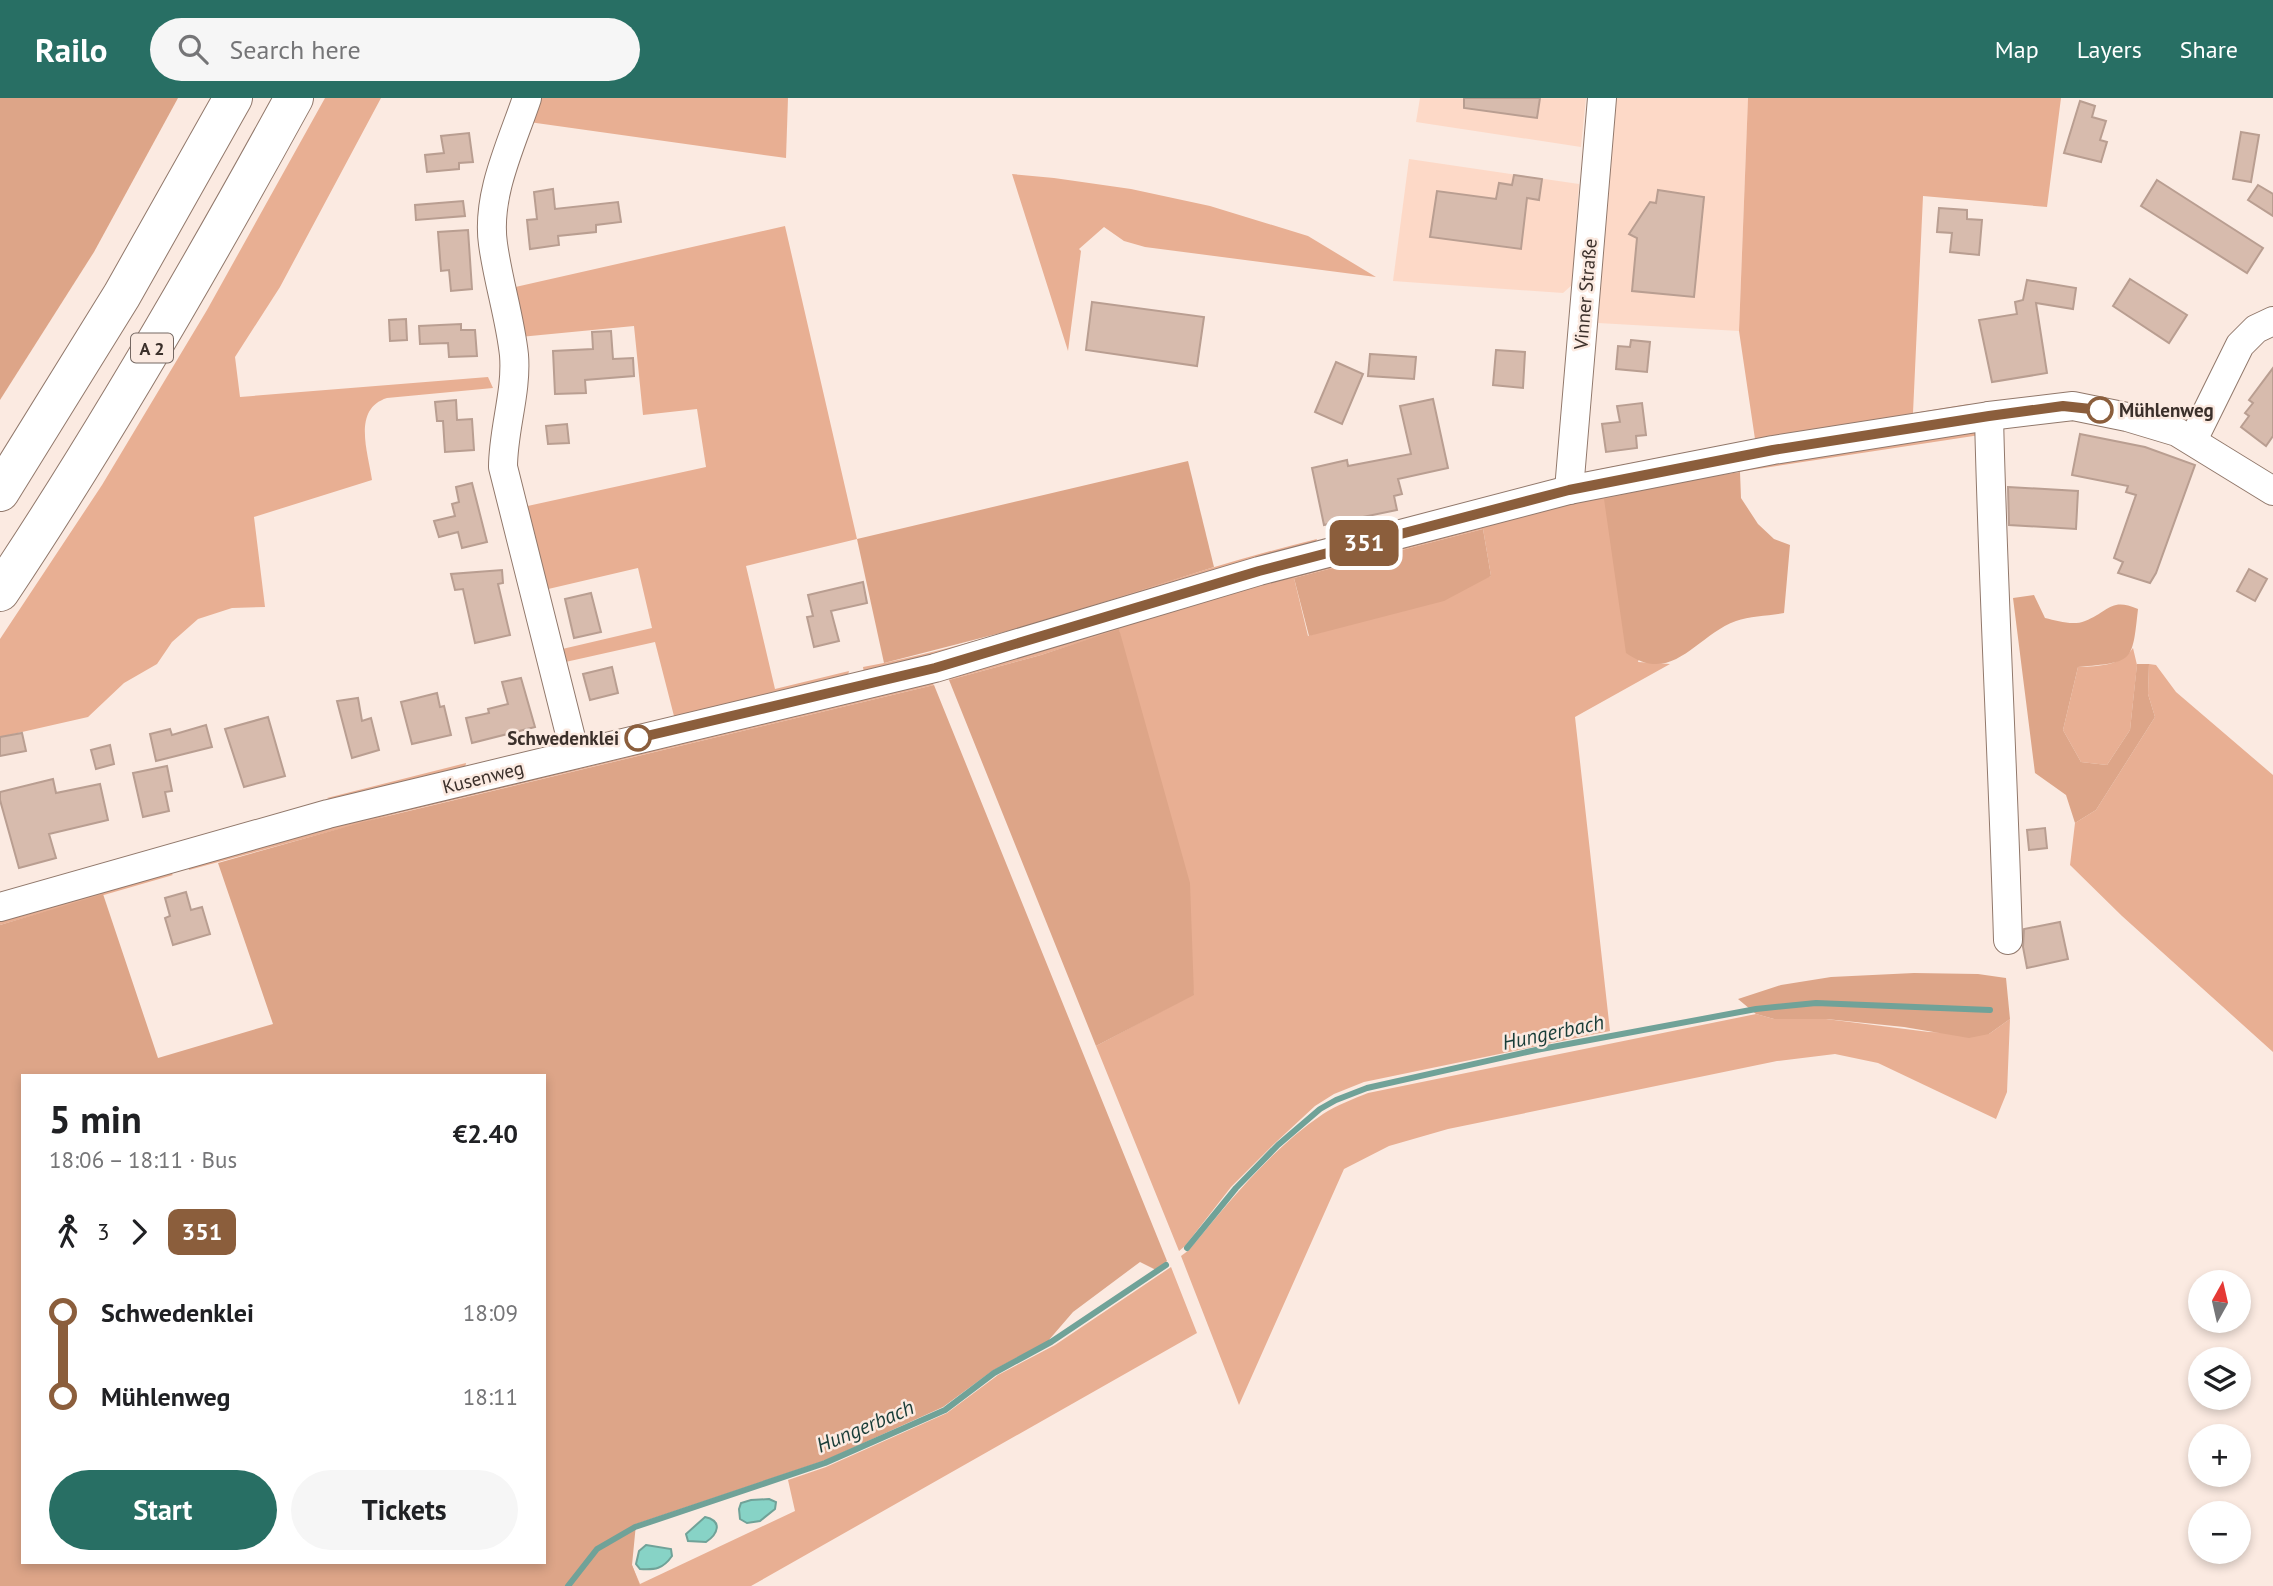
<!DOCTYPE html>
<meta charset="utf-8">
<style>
:root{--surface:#fff;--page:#f6f6f6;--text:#202124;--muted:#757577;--accent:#286f64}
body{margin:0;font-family:"PT Sans",sans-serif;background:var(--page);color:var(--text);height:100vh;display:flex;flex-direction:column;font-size:26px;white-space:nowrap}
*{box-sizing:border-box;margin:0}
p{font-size:23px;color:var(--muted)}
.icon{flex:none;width:38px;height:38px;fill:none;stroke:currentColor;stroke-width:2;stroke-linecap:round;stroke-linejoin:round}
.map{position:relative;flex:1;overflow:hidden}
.sheet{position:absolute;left:21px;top:976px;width:525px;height:490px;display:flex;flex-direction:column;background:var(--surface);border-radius:0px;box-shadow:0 4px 10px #0003}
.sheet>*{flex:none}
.badge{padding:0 14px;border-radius:10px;font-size:24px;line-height:46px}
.needle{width:46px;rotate:8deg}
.controls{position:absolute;left:2188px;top:1172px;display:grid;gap:14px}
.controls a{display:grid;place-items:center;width:63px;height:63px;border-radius:50%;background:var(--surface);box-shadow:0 4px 10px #0003;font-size:35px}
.map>.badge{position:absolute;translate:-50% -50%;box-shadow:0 0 0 4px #fff}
.legs{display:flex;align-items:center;gap:10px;height:77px;padding:0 28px;font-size:23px}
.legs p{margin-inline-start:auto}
.overview{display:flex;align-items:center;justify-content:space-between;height:119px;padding:0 28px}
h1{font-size:38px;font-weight:600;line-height:52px}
.button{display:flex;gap:14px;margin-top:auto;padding:14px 28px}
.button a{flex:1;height:80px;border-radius:42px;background:var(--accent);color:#fff;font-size:28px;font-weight:600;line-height:80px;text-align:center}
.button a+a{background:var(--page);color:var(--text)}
ul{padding:0 28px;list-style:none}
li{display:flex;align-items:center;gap:24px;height:84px;font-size:26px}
li i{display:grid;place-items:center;width:10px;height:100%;margin:0 9px;background:currentColor}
li i::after{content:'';width:18px;height:18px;margin:-9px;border:5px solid;border-radius:50%;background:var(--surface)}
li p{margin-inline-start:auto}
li:first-child i{background:linear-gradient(#0000 50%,currentColor 0)}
li:last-child i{background:linear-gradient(currentColor 50%,#0000 0)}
header{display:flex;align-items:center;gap:42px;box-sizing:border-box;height:98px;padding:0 35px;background:var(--accent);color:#fff}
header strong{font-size:33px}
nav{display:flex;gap:38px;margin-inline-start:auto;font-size:24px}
.search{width:490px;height:63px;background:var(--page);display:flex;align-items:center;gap:18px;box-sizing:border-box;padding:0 24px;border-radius:38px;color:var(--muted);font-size:26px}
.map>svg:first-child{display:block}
</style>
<header>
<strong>Railo</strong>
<div class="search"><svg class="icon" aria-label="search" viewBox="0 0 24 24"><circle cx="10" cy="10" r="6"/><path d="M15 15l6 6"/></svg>Search here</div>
<nav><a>Map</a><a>Layers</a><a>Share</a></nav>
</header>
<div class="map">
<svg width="2273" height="1488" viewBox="0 0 2273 1488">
<rect width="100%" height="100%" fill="#fbeae1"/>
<g fill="#fdd9c7">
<path d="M1420,0h166l-5,49 -165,-25z"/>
<path d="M1616,0h132l-9,233 -141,-8z"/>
<path d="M1409,61l170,25 -7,101 -9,8 -170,-12z"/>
</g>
<g fill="#e8af93" fill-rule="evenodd">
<path d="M325,0h56l-101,189 -45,70 5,40 248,-20 5,11 -106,10c-35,11 -19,54 -15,82l-118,37 11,90 -33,1 -34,11 -26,23 -15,22 -33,19 -36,34 -88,20v-98l102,-154 105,-175z"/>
<path d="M537,0h251l-2,60 -257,-36z"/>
<path d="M1748,0h313l-14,109 -124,-11 -10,217 56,-9 -1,5 -364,66 -9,-5 160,-31 -16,-108z"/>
<path d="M1012,76l42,4 77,11 79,17 98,30 68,41 -231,-30 -21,-6 -20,-14 -25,22 2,2 -13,100z"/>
<path d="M785,128l72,313 -111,27 29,123 74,-18 -1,4 -173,45 -20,-78 -94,21 -3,-13 94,-22 -14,-60 -94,22 -21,-83 183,-40 -9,-58 -54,6 -9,-89 -114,11 -9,-49z"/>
<path d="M1969,329l11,8 -288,44 -54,183 32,2 -95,53 35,314 -246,51 -30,12 -19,12 -41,38 -43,43 -46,59 -6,5 -83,-205 98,-52 -75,-364 -78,25 -92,25 2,-4 91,-31 557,-153zM1483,431l8,47 -183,60 -14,-58z"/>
<path d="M1317,441l-4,9 -449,125 -1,-6c155,-29 301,-91 454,-128z"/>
<path d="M2133,550l4,17 -7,65 -23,35 -26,-3 -18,-32 15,-63c22,-1 42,-1 55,-19z"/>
<path d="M2149,566l7,1 20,27 97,83v277l-151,-136 -52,-51 5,-42 21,-13 59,-93 -7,-23z"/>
<path d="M930,584l4,3 -539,129 -206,56 -1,-7 388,-99 2,5z"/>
<path d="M466,665l-1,5 -132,33 -6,-3z"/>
<path d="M165,770l8,7 -173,50v-9z"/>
<path d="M1756,916l18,5h52l103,13 60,2 21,-15 -3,73 -11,27 -118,-56 -43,-9 -58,7 -329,68 -59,17 -45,23 -105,236 -58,-149 8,-6c40,-48 81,-100 134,-136 14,-9 30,-15 45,-21z"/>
<path d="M1171,1169l26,66 -446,253h-162l43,-21 8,19 155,-73 -7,-31 38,-13 121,-54 51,-38 57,-30z"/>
</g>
<g fill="#dda588" fill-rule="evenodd">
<path d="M0,0h178l-84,154 -94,148z"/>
<path d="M1188,363l26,106 -182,58 -148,38 -27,-124z"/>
<path d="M1740,374l1,26 17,26 16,15 16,6 -6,68c-15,3 -34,3 -48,8 -41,15 -63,65 -110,32l-22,-154 88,-20z"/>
<path d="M1483,431l8,47 -47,25 -135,35 -15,-58z"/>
<path d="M2034,497l11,23c13,3 28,8 40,3 24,-9 25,-24 53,-12 -6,54 -4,53 -60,58l-15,63 18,32 26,3 23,-35 7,-66h12l-1,30 7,23 -59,93 -21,13 -9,-28 -31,-22 -22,-175z"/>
<path d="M1119,531l71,254 4,112 -98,51 -147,-366 92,-25z"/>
<path d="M934,587l233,576 -11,9 -16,-8 -67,50 -25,29 -56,30 -49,36 -117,53 -190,64 -4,41 8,21h-640v-661l103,-31 55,164 115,-34 -55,-161 145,-41zM544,978v487h-521v-487z"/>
<path d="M1914,875l64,1 28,4 4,41 -21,15 -20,4 -65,-11 -78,-8h-52l-18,-5 -18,-15 43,-14 50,-8z"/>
</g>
<g fill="#87d3c6" stroke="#70a298" stroke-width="2">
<path d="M769,1401l7,3 -1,7 -15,12 -13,2 -7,-4 -1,-10 2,-6 10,-3z"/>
<path d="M705,1419c18,4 13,17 1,25l-18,-1 -2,-7z"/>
<path d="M646,1447l25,4 1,7c-9,13 -17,14 -32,13l-4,-5 3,-13z"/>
</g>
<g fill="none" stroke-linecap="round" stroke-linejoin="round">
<g stroke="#70a298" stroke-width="6">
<path d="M1187,1150l49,-60 42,-43 42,-36 16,-9 31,-12 169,-38 220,-41 60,-6 174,7"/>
<path d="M568,1488l29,-37 38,-22 190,-64 120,-53 49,-37 57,-31 115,-77"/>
</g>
</g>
<g fill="#d7bbad" stroke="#b99e91" stroke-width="2">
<path d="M1464,0h76l-3,20 -73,-10z"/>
<path d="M2080,3l15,5 -3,11 14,4 -6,19 7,2 -6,20 -37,-9z"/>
<path d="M2241,34l18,3 -8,47 -18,-3z"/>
<path d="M469,35l4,29 -14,1v6l-32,3 -2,-17 19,-2 -3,-17z"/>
<path d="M1514,77l28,4 -3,21 -12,-2 -6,51 -91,-12 7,-46 59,8 3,-16 13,2z"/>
<path d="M2157,82l106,68 -16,25 -106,-67z"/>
<path d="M2258,87l15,9v22l-25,-16z"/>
<path d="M553,91l2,20 63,-7 3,20 -25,3v7l-38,4 1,9 -29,4 -3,-29 10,-1 -3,-27z"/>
<path d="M1658,92l46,7 -10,100 -62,-6 5,-53 -8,-4 21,-32 6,1z"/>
<path d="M463,103l2,15 -49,4 -1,-15z"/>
<path d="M1939,110l28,2v9l15,1 -3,35 -29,-3 2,-19 -15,-1z"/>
<path d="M468,132l4,59 -21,2 -2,-21 -8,1 -3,-39z"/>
<path d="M2130,181l57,36 -18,28 -56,-37z"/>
<path d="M2027,182l49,8 -3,21 -37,-6 11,70 -55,9 -13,-62 38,-6 -2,-12 8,-2z"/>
<path d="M1092,204l112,15 -7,49 -111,-16z"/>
<path d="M406,221l1,21 -17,1 -1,-21z"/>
<path d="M461,226v6h14l2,26 -28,1 -1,-14 -28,1 -1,-18z"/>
<path d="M611,233l2,28 20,-1 1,18 -49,4 1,13 -31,1 -2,-43 40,-2 -1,-17z"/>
<path d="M1631,242l19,2 -3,30 -31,-3 2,-23 12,1z"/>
<path d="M1496,252l29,2 -2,36 -30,-3z"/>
<path d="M1370,256l46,3 -2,22 -46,-3z"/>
<path d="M1336,264l27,12 -21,50 -27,-12z"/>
<path d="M2273,270v68l-7,10 -25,-19 8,-11 -4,-3 8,-10 -4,-3z"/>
<path d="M1433,301l15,69 -50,11 4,15 -8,2 3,14 -73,15 -12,-57 35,-8 1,6 63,-12 -11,-48z"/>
<path d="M456,302l1,20 15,-1 2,31 -29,2 -2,-31h-6l-2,-19z"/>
<path d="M1642,305l4,32 -10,1 1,12 -31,4 -4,-28 18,-2 -3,-16z"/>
<path d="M567,326l2,19 -21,1 -2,-18z"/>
<path d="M2080,336l65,13 50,18 -39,108 -6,10 -32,-10 5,-11 -9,-4 22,-63 -10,-3 2,-6 -56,-11z"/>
<path d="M472,385l15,59 -25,6 -4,-16 -19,5 -5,-16 21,-5 -3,-12 7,-2 -3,-15z"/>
<path d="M2008,389l70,4 -2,38 -67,-4z"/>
<path d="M2249,471l18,10 -12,22 -18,-10z"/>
<path d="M502,472l1,13 -5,1 12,51 -35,8 -12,-54 -8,1 -4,-16z"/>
<path d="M863,484l4,21 -36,8 8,30 -25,6 -7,-30 6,-1 -5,-21z"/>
<path d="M591,495l10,39 -27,6 -9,-39z"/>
<path d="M612,569l6,26 -28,7 -7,-26z"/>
<path d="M521,580l14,49 -63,16 -6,-25 23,-5 -1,-4 20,-5 -6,-22z"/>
<path d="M437,595l3,14 4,-1 7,29 -39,9 -11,-42z"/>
<path d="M358,600l4,23 9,-3 8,32 -27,8 -15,-57z"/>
<path d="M268,619l17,59 -41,11 -19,-58z"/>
<path d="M206,627l6,22 -56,14 -6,-27 20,-5 2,6z"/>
<path d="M22,635l4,18 -26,5v-19z"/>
<path d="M110,647l4,19 -18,5 -5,-19z"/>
<path d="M167,668l5,25 -7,1 4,19 -26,6 -10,-44z"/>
<path d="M53,681l3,14 44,-9 8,36 -59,14 7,24 -37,10 -19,-68v-8z"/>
<path d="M2045,730l2,20 -18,2 -2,-20z"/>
<path d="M186,794l5,18 11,-3 8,27 -37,11 -8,-27 5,-2 -5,-18z"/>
<path d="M2060,824l8,37 -41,9 -4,-21 1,-18z"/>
</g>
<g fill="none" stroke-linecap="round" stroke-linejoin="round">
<defs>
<g id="minor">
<path d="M527,0c-15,45 -41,97 -34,146 5,37 17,74 21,111 3,37 -11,75 -11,112l72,287"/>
<path d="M1989,318c4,175 14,349 19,524"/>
<path d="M2193,342l47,-95 16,-16 17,-8"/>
<path d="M1569,392l33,-392"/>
<path d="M0,809l328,-93 607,-146 324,-97 310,-81 204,-40 216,-34 84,-10 54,11 50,15 96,59"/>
</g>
<g id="highway">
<path d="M0,394l122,-197 111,-197"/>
<path d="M0,494c106,-159 202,-326 294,-494"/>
</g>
</defs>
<use href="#minor" stroke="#91786b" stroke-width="30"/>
<use href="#highway" stroke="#91786b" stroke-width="40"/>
<use href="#minor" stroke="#fff" stroke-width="28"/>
<use href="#highway" stroke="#fff" stroke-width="38"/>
</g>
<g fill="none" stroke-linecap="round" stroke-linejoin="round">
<defs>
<path id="line-1" d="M638,640l297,-70 324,-97 310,-81 204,-40 216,-34 74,-10 37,4"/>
</defs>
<use href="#line-1" stroke="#fff" stroke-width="16"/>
<use href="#line-1" stroke="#8b5e3c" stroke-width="10"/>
</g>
<g fill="#fff" stroke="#8b5e3c" stroke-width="3.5">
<circle cx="2100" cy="312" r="12"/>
<circle cx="638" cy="640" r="12"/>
</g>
<g text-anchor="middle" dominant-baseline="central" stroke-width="5" stroke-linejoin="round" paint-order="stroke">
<rect fill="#fbeae1" stroke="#756862" stroke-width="2" x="131" y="235.5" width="42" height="29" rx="5"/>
<g font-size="18" font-weight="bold" fill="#3b302b">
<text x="152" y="250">A 2</text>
</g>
<g font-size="19" fill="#3b302b" stroke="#fbeae1">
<text transform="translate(1585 196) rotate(-85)">Vinner Straße</text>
<text transform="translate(483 679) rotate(-14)">Kusenweg</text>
</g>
<g font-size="19" font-weight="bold" fill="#3b302b" stroke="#fbeae1" text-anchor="start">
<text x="2119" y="312">Mühlenweg</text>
<text x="619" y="640" text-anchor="end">Schwedenklei</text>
</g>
<g font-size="21" font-style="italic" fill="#193d38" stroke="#fbeae1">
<text transform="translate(1553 934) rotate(-12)">Hungerbach</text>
<text transform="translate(865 1328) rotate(-23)">Hungerbach</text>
</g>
</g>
</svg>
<div class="controls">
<a><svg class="needle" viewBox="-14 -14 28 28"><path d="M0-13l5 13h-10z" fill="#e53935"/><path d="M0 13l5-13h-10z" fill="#757577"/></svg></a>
<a><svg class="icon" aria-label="layers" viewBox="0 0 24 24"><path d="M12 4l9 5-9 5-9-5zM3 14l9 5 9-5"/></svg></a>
<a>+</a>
<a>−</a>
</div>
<b class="badge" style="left:1364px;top:445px;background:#8b5e3c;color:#fff">351</b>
<section class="sheet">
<div class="overview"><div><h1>5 min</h1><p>18:06 – 18:11 · Bus</p></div><b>€2.40</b></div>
<div class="legs"><svg class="icon" aria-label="walk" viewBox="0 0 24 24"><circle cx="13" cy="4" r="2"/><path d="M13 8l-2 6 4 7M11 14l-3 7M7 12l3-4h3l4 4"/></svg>3<svg class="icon" aria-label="forward" viewBox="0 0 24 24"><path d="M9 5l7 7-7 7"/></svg><b class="badge" style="background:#8b5e3c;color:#fff">351</b></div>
<ul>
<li><i style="color:#8b5e3c"></i><b>Schwedenklei</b><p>18:09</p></li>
<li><i style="color:#8b5e3c"></i><b>Mühlenweg</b><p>18:11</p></li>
</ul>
<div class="button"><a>Start</a><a>Tickets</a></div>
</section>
</div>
